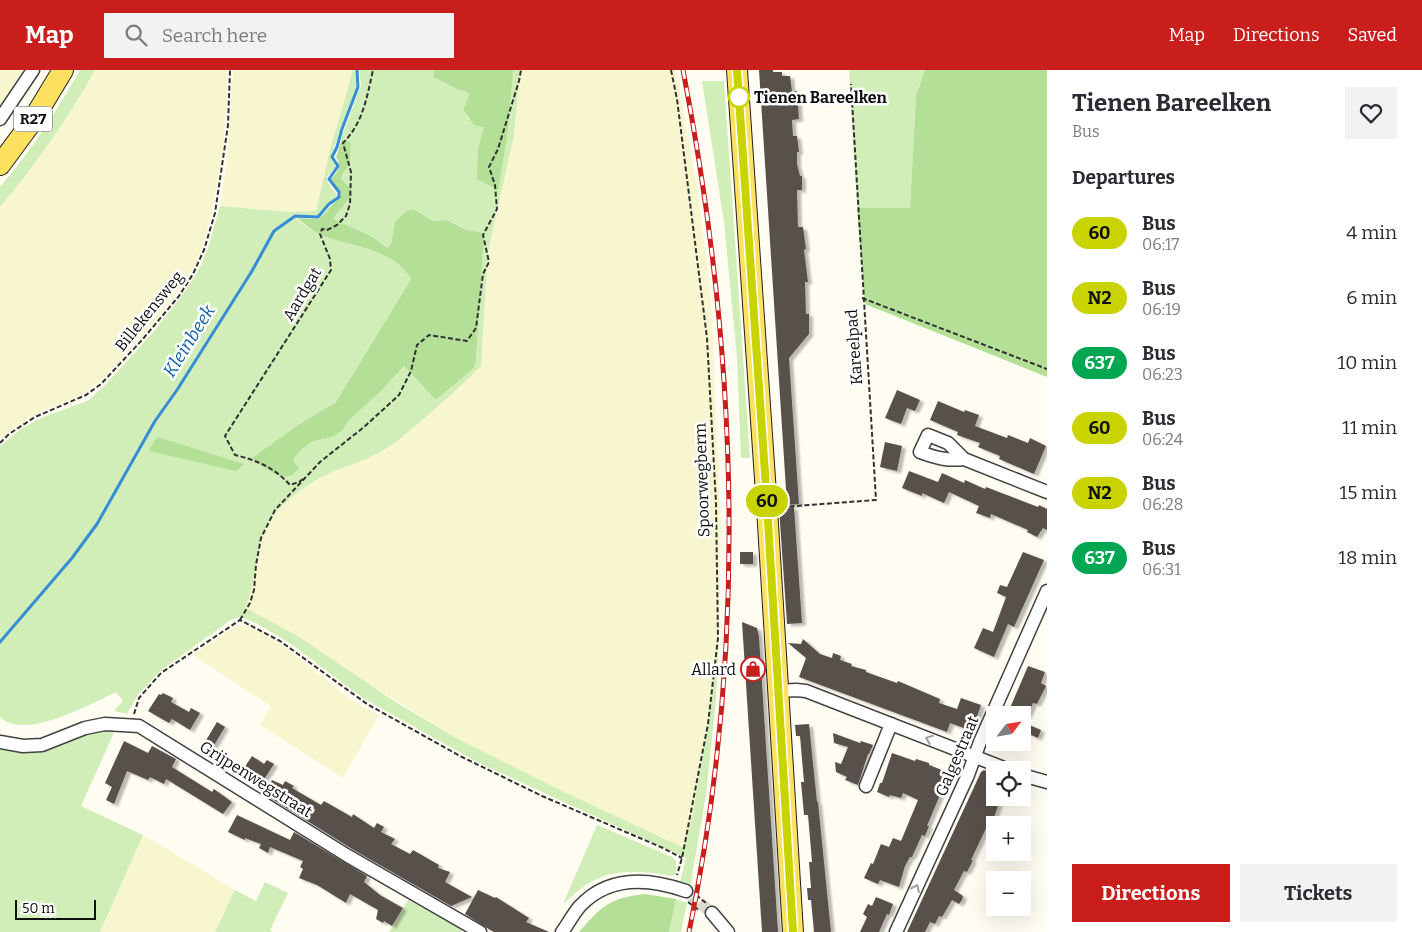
<!DOCTYPE html>
<meta charset="utf-8">
<style>
:root{--surface:#fff;--page:#f2f2f3;--text:#2b2b33;--muted:#7c7c81;--accent:#ca1e1d}
body{margin:0;font-family:Bitter,serif;background:var(--page);color:var(--text);height:100vh;display:flex;flex-direction:column;font-size:19px;white-space:nowrap}
*{box-sizing:border-box;margin:0}
p{font-size:16px;color:var(--muted)}
.icon{flex:none;width:28px;height:28px;fill:none;stroke:currentColor;stroke-width:2;stroke-linecap:round;stroke-linejoin:round}
.map{position:relative;flex:1;overflow:hidden}
.sheet{display:flex;flex-direction:column;background:var(--surface);width:375px}
.sheet>*{flex:none}
.badge{padding:0 10px;border-radius:16px;font-size:18px;line-height:32px}
.needle{width:32px;rotate:59deg}
.fabs{position:absolute;left:986px;top:636px;display:grid;gap:10px}
.fabs a{display:grid;place-items:center;width:45px;height:45px;border-radius:0px;background:var(--surface);box-shadow:0 5px 20px #0002;font-size:25px}
.scale{position:absolute;left:15px;bottom:12px;width:81px;box-sizing:border-box;padding-left:5px;border:2px solid #0f0f0f;border-top:0;font-size:14px;line-height:18px;white-space:nowrap;color:#0f0f0f;-webkit-text-stroke:4px #fff;paint-order:stroke}
.map>.badge{position:absolute;translate:-50% -50%;box-shadow:0 0 0 2px #fff}
h2{padding:0 25px;font-size:19px;line-height:45px}
.round{display:grid;place-items:center;flex:none;width:52px;height:52px;border-radius:0px;background:var(--page)}
.overview{display:flex;align-items:center;justify-content:space-between;height:85px;padding:0 25px}
h1{font-size:24px;font-weight:700;line-height:38px}
.action{display:flex;gap:10px;margin-top:auto;padding:10px 25px}
.action a{flex:1;height:58px;border-radius:0px;background:var(--accent);color:#fff;font-size:20px;font-weight:700;line-height:58px;text-align:center}
.action a+a{background:var(--page);color:var(--text)}
ul{padding:0;list-style:none}
li{display:flex;align-items:center;gap:15px;height:65px;padding:0 25px}
li div{flex:1}
li b{display:block;font-size:19px}
li em{font-style:normal}
li .badge{min-width:55px;font-weight:700;text-align:center}
header{display:flex;align-items:center;gap:30px;box-sizing:border-box;height:70px;padding:0 25px;background:var(--accent);color:#fff}
header strong{font-size:24px}
nav{display:flex;gap:28px;margin-inline-start:auto;font-size:18px}
.search{width:350px;height:45px;background:var(--page);display:flex;align-items:center;gap:12px;box-sizing:border-box;padding:0 18px;border-radius:0px;color:var(--muted);font-size:19px}
main{display:flex;flex:1;min-height:0}
.map>svg:first-child{display:block}
</style>
<header>
<strong>Map</strong>
<div class="search"><svg class="icon" aria-label="search" viewBox="0 0 24 24"><circle cx="10" cy="10" r="6"/><path d="M15 15l6 6"/></svg>Search here</div>
<nav><a>Map</a><a>Directions</a><a>Saved</a></nav>
</header>
<main>
<div class="map">
<svg width="1047" height="862" viewBox="0 0 1047 862">
<defs>
<filter id="shadow"><feDropShadow dx="4" dy="2.5" stdDeviation="1" flood-color="#0004"/></filter>
</defs>
<rect width="100%" height="100%" fill="#fffdf2"/>
<g fill="#f7f6cf">
<path d="M0,0h30l-30,45z"/>
<path d="M95,0h132v27l-4,51 -11,63 -7,27 -9,25 -13,22 -28,36 -42,47 -15,15 -19,13 -43,18 -26,17 -10,9v-233l38,-47 40,-60z"/>
<path d="M233,0h120l-23,80 -14,61 -27,1 -69,-6 7,-45z"/>
<path d="M520,0h156l22,123 13,103 10,230 -2,115 -11,83 -15,90 -9,34 -120,-56 -104,-52 -215,-132 3,-7 7,-40 7,-24 8,-16 10,-14 22,-18 24,-14 57,-24 19,-14 79,-71 7,-114 26,-117z"/>
<path d="M242,555l21,8 17,11 78,61 21,10 -36,63 -83,-53 11,-19 -78,-51 40,-27z"/>
<path d="M143,765l92,55 -20,42h-115z"/>
</g>
<g fill="#d1edb8">
<path d="M80,0h15c-27,49 -59,94 -95,137v-20c31,-36 57,-76 80,-117z"/>
<path d="M353,0h2l2,17 -25,66 -1,5 5,8 -9,11 1,6 9,12 -18,21 -27,-1c9,7 19,16 29,20 30,13 72,13 90,44l-75,123 -35,21 -49,35 45,7 -4,-5 9,-11 10,-7 11,-2 20,-10 6,-10 32,-29 23,-25 32,34 38,-32 2,-7 8,-128 -20,-4 -17,-9 -52,2 -4,22 -2,4 -18,-12 -38,-17 16,-20 -4,-16 -4,-4 1,-4 8,-11 1,-21 -9,-4v-3l19,-51 -2,-15h76l-2,7 26,13 8,2 2,3 -6,15 5,9 17,7 -7,23 33,-70 2,-9h7l-6,65 -26,117 -7,114c-19,19 -39,37 -59,54 -13,11 -25,23 -40,31 -17,10 -38,15 -56,24 -21,10 -42,26 -56,45 -17,27 -12,60 -25,88l51,27 101,68 63,37 104,52 120,56 9,-34 15,-90 11,-83 -3,58 -10,96 -16,92 -10,-5 6,-24 -209,-96 -114,-64 -72,-54 -35,-21 -16,-6 -8,2 -72,52 -23,25 -10,18 -13,-3 9,-10 -7,-9c-26,12 -91,49 -116,25v-271l22,-18 19,-10 48,-18 19,-18 47,-52 34,-44 12,-21 7,-17 12,-42 69,6 27,-1 14,-61z"/>
<path d="M849,0h76l-9,26 -6,112h-53z"/>
<path d="M702,11h22l26,377h-9l-4,-100 -13,-136z"/>
<path d="M93,659l22,1 -34,76 62,29 -43,97h-100v-185z"/>
<path d="M597,755l75,32 4,4v13l-3,2c-26,-4 -55,-8 -78,4 -12,6 -22,15 -32,24z"/>
<path d="M265,812l23,11 -18,37 3,2h-58l20,-42 21,11z"/>
<path d="M676,829l11,4 -6,29h-12z"/>
<path d="M408,830l54,29 -1,3h-72z"/>
</g>
<g fill="#b3df96">
<path d="M435,0h78l-6,67 -9,53 -21,-11 1,-30 6,-22 -10,-2 -11,-15 6,-15 -2,-3 -8,-2 -26,-13z"/>
<path d="M925,0h122v307l-182,-73 -8,-96h53l6,-112z"/>
<path d="M342,69l9,4 -1,21 -8,11 -1,4 9,9 2,7 -19,24 38,17 17,12 3,-4 4,-22 12,-11 7,-1 19,11 14,-1 17,9 20,4 -8,128 -2,7 -38,32 -32,-34 -23,25 -32,29 -6,10 -11,7 -20,5 -10,7 -9,11 6,8c-3,3 -6,7 -10,8 -11,3 -28,-12 -37,-18l49,-35 35,-21 75,-123c-17,-30 -59,-32 -88,-43 -10,-4 -18,-12 -26,-18l22,1 22,-24 -10,-16c6,-6 11,-14 5,-22z"/>
<path d="M157,367l87,27 -8,7 -87,-20z"/>
<path d="M645,824l31,5 -7,33h-90c23,-26 30,-34 66,-38z"/>
</g>
<g fill="none" stroke-linecap="round" stroke-linejoin="round">
<path stroke="#358dd6" stroke-width="3" d="M0,572l72,-84 25,-34 58,-103 22,-31 75,-119 22,-40 21,-15 23,1 11,-13 10,-7v-5l-10,-13 9,-13 -6,-9 5,-10 5,-18 16,-42 -1,-17"/>
</g>
<g fill="#59514b" filter="url(#shadow)">
<path d="M759,0h14v2h9v4h8l2,16 5,-1 2,28 -7,1 1,16h4l2,16h-2v12l3,12h2v14h-5l1,37h5l3,22 -2,1 4,32h-3l1,32h3v20l-20,24 10,146 -12,1z"/>
<path d="M897,320l23,10 -5,11 -8,-3 -6,16 -16,-6z"/>
<path d="M938,331l26,11 1,-2 14,5 -4,11 32,12 1,-3 20,8 2,-5 16,8 -12,28 -35,-15 1,-3 -22,-9 2,-4 -23,-8 1,-3 -28,-12z"/>
<path d="M885,372l17,4 -5,25 -17,-4z"/>
<path d="M909,401l29,11 4,-9 22,10 1,-3 20,9 1,-2 52,20 1,-2 8,4v21l-4,-2 -6,9 -10,-5 1,-2 -37,-16 -1,4 -14,-5 3,-7 -30,-14 -5,11 -22,-10v3l-20,-8z"/>
<path d="M794,437l8,116 -15,1 -8,-116z"/>
<rect x="740" y="482" width="13" height="12"/>
<path d="M1023,482l21,8 -30,67 -6,-3 -14,33 -20,-9 9,-20 10,4 13,-35 -9,-4 3,-8 7,2z"/>
<path d="M742,552l15,6 2,9 19,295h-16z"/>
<path d="M803,569l17,15 12,4 1,-5 8,3 -1,4 12,4 -1,2 15,4v2l31,11 1,-2 42,18 -1,4 18,6 4,-11 20,7 -9,26 -22,-8 -3,9 -148,-55 7,-19 -18,-15 13,1z"/>
<path d="M1028,596l17,6 -4,11 5,3 -9,18 -4,-1 -5,12h-21z"/>
<path d="M163,623l10,5 -2,4 18,10 2,-4 9,5 -10,17 -18,-11 -3,4 -21,-12 11,-17 2,1z"/>
<path d="M217,652l8,5 -12,20 -8,-5z"/>
<path d="M1022,652l19,8 -3,8 -16,-7z"/>
<path d="M809,654l8,78h1l13,130h-17l-3,-32h-3l-1,-12h4l-2,-26h3l-4,-47h-4l-3,-33h3l-4,-46h-4l-1,-11z"/>
<path d="M833,663l27,10 1,-2 12,4 -4,9h-1l-10,31 -13,-5 2,-3 -11,-5 -1,-10 6,2 7,-17 -14,-4z"/>
<path d="M124,671l24,12 4,-7 24,13 -4,8 40,25 2,-3 18,13 -9,12 -57,-35 -2,5 -14,-7 -2,3 -21,-9 -13,33 -8,-4 6,-13 -7,-4z"/>
<path d="M892,683l23,8 1,-2 13,4v2l23,9 -4,10 -3,-1 -18,43h2l-4,10 -3,-1 -10,22h-2l-5,9 -6,21 -19,-7 -2,4 -14,-6 7,-15 2,1 8,-20 8,3 4,-9 8,3 17,-41 -15,-7 -2,5 -11,-3 -1,2 -12,-5 3,-9h2z"/>
<path d="M252,686l12,8 3,-4 7,4 -11,17 -19,-13z"/>
<path d="M984,700l11,4v28l4,1 -7,20 -3,-1 -18,38h2l-6,12 -3,-1 -10,19 9,6 -1,4 -3,4 -7,-4 -10,17 -3,-1 -4,8 -5,-2 -5,10h-18l74,-160z"/>
<path d="M272,710l11,5 2,-4 9,5 -2,2 29,17 3,-4 28,16 1,-3 21,14 3,-5 7,4 -3,5 14,7 -4,5 19,10 3,-4 26,15 -1,3 12,4 -5,10 27,15 -21,9 -99,-57 -88,-55z"/>
<path d="M237,745l53,25 4,-8 73,44 -3,6 16,13 23,13 -11,18 -8,-5 -1,2 -7,-4 2,-9 -28,-16 -4,9 -29,-18 -18,-7 4,-9 -3,-2 3,-6 -33,-14 -2,6 -9,-5 2,-4 -16,-6v2l-17,-8z"/>
<path d="M478,820l17,8 1,-1 33,21 -3,4 23,10h-55l-7,-4 -22,-14z"/>
<path d="M876,827l17,7 -4,11 -2,-1 -8,18h-19l7,-15 -4,-3 5,-10 4,2z"/>
</g>
<g fill="none" stroke-linecap="round" stroke-linejoin="round">
<path stroke="#dbd9d0" stroke-width="12" stroke-dasharray="12 6" stroke-linecap="butt" d="M686,821l26,22"/>
<defs>
<g id="street">
<path d="M0,49l33,-49"/>
<path d="M964,389l-16,-16 -20,-8 -8,17c16,6 28,9 44,7l83,33"/>
<path d="M778,621l18,-1 10,1 203,79"/>
<path d="M0,672l23,4 19,-1 43,-17 20,-4 34,2 209,130 132,76"/>
<path d="M1022,705l25,7"/>
<path d="M866,716l25,-62"/>
<path d="M712,843l16,19"/>
<path d="M562,862c6,-8 11,-18 18,-26 29,-31 69,-28 106,-15"/>
<path d="M896,862l72,-157 12,-33 67,-151"/>
</g>
<g id="primary">
<path d="M737,0l30,438 26,424"/>
<path d="M0,95l31,-42 32,-53"/>
</g>
</defs>
<use href="#street" stroke="#424242" stroke-width="15"/>
<use href="#primary" stroke="#202020" stroke-width="22"/>
<g stroke="#313131" stroke-width="2" stroke-dasharray="5 2.5" stroke-linecap="butt">
<path d="M671,0l6,29 30,239 9,165 2,135 -10,86 -26,134 -5,17"/>
<path d="M862,228l185,71"/>
<path d="M0,373l9,-9 26,-17 51,-22 15,-11 41,-44 37,-44 14,-22 11,-24 11,-37 13,-88 2,-55"/>
<path d="M303,409l-4,3 -9,3c-15,-17 -34,-25 -55,-30l-10,-19 106,-166 -1,-11 -10,-25 2,-5 5,1 10,-5 9,-9 4,-12 1,-32 -8,-29c20,-20 24,-46 30,-73"/>
<path d="M782,437l94,-7 -25,-416"/>
<path d="M240,550l10,-17 4,-13 2,-25 5,-27 14,-28 45,-48 44,-35 35,-32 12,-24 6,-26 12,-10 38,6 9,-13 7,-54 6,-12 -6,-27 14,-26 -2,-24 -6,-18 9,-18 21,-68 2,-11"/>
<path d="M134,644l5,-16 22,-25 79,-53 40,21 87,63 93,52 82,40 121,52 19,10"/>
<path d="M696,825l10,8"/>
<path d="M688,832l12,9"/>
</g>
<use href="#street" stroke="#fff" stroke-width="12"/>
<use href="#primary" stroke="#ffe162" stroke-width="20"/>
<defs>
<path id="rail" d="M683,0c55,284 65,577 6,862"/>
</defs>
<use href="#rail" stroke="#ca1e1d" stroke-width="5"/>
<use href="#rail" stroke="#fff" stroke-width="3" stroke-dasharray="9" stroke-linecap="butt"/>
</g>
<defs><path id="oneway-chevron" d="M-2-3.5L2.5 0L-2 3.5" fill="none" stroke-width="1.6" stroke-linecap="round" stroke-linejoin="round" transform="scale(1.25)"/></defs>
<g stroke="#9f9f9f">
<use href="#oneway-chevron" transform="translate(929 669) rotate(-159)"/>
<use href="#oneway-chevron" transform="translate(916 818) rotate(-65)"/>
</g>
<g fill="none" stroke-linecap="round" stroke-linejoin="round">
<defs>
<path id="line" d="M737,0l29,418 27,444"/>
</defs>
<use href="#line" stroke="#fff" stroke-width="11"/>
<use href="#line" stroke="#c8d300" stroke-width="8"/>
</g>
<defs>
<symbol id="shop-ring" viewBox="-11 -11 22 22"><circle r="9.5" fill="#fff" stroke="#ca1e1d" stroke-width="1.5"/><path d="M-5-2.5h2.3a2.7 3.5 0 0 1 5.4 0H5L5.5 6h-11ZM-1.5-2.5h3a1.5 2.3 0 0 0-3 0Z" fill="#ca1e1d"/></symbol>
</defs>
<g fill-rule="evenodd">
<use href="#shop-ring" x="739" y="585" width="28" height="28"/>
</g>
<circle fill="#fff" stroke="#c8d300" stroke-width="2.5" cx="739" cy="27" r="10"/>
<g text-anchor="middle" dominant-baseline="central" stroke-width="5" stroke-linejoin="round" paint-order="stroke">
<rect fill="#fff" stroke="#575757" stroke-width="1" x="14" y="36.5" width="38" height="25" rx="4"/>
<g font-size="15" font-weight="bold" fill="#0f0f0f">
<text x="33" y="49">R27</text>
</g>
<g font-size="16" font-weight="bold" fill="#0f0f0f" stroke="#fff" text-anchor="start">
<text x="754" y="27">Tienen Bareelken</text>
</g>
<g font-size="16" fill="#0f0f0f" stroke="#fff">
<text transform="translate(302 224) rotate(-59)">Aardgat</text>
<text transform="translate(149 241) rotate(-51)">Billekensweg</text>
<text transform="translate(854 277) rotate(-94)">Kareelpad</text>
<text transform="translate(702 410) rotate(-92)">Spoorwegberm</text>
<text transform="translate(957 686) rotate(-67)">Galgestraat</text>
<text transform="translate(256 709) rotate(32)">Grijpenwegstraat</text>
</g>
<g font-size="16" fill="#0f0f0f" stroke="#fff" text-anchor="end">
<text x="736" y="599">Allard</text>
</g>
<g font-size="18" font-style="italic" fill="#0f5fab" stroke="#fff">
<text transform="translate(189 271) rotate(-58)">Kleinbeek</text>
</g>
</g>
</svg>
<div class="fabs">
<a><svg class="needle" viewBox="-14 -14 28 28"><path d="M0-13l5 13h-10z" fill="#e53935"/><path d="M0 13l5-13h-10z" fill="#7c7c81"/></svg></a>
<a><svg class="icon" aria-label="locate" viewBox="0 0 24 24"><circle cx="12" cy="12" r="6"/><path d="M12 2v4M12 18v4M2 12h4M18 12h4"/></svg></a>
<a>+</a>
<a>−</a>
</div>
<div class="scale">50 m</div>
<b class="badge" style="left:767px;top:431px;background:#c8d300;color:#111">60</b>
</div>
<section class="sheet">
<div class="overview"><div><h1>Tienen Bareelken</h1><p>Bus</p></div><a class="round"><svg class="icon" aria-label="heart" viewBox="0 0 24 24"><path d="M12 20l-8-8c-3-5 5-10 8-4 3-6 11-1 8 4z"/></svg></a></div>
<h2>Departures</h2>
<ul>
<li><span class="badge" style="background:#c8d300;color:#111">60</span><div><b>Bus</b><p>06:17</p></div><em>4 min</em></li>
<li><span class="badge" style="background:#c8d300;color:#111">N2</span><div><b>Bus</b><p>06:19</p></div><em>6 min</em></li>
<li><span class="badge" style="background:#00a651;color:#fff">637</span><div><b>Bus</b><p>06:23</p></div><em>10 min</em></li>
<li><span class="badge" style="background:#c8d300;color:#111">60</span><div><b>Bus</b><p>06:24</p></div><em>11 min</em></li>
<li><span class="badge" style="background:#c8d300;color:#111">N2</span><div><b>Bus</b><p>06:28</p></div><em>15 min</em></li>
<li><span class="badge" style="background:#00a651;color:#fff">637</span><div><b>Bus</b><p>06:31</p></div><em>18 min</em></li>
</ul>
<div class="action"><a>Directions</a><a>Tickets</a></div>
</section>
</main>
